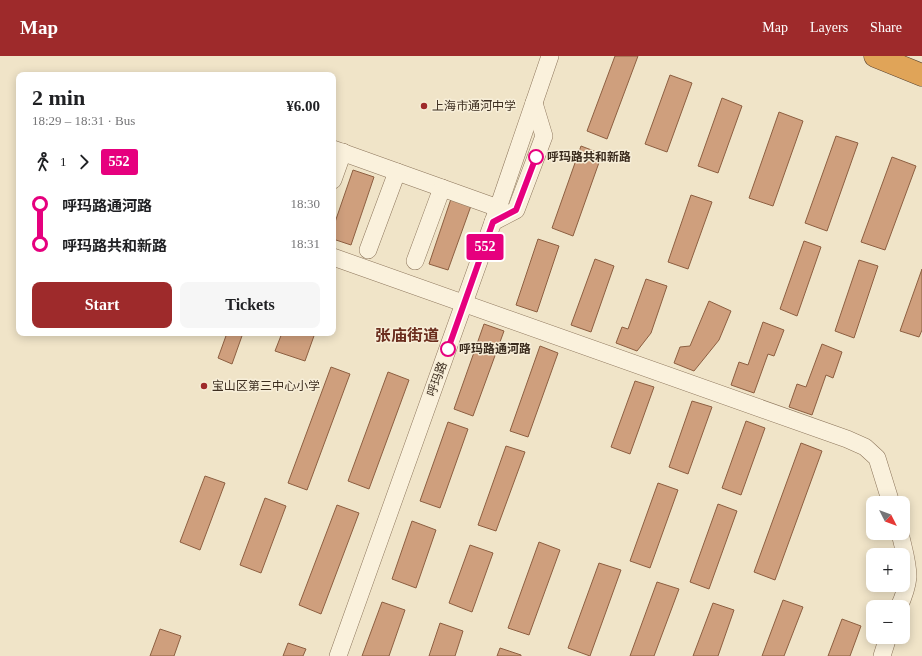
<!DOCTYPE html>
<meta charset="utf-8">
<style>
:root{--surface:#fff;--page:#f6f6f6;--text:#202124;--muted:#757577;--accent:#9e2a2b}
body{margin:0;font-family:"Times New Roman","Noto Sans SC",serif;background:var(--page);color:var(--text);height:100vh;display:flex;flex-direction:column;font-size:15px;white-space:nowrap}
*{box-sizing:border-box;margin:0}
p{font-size:13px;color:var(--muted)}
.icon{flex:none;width:22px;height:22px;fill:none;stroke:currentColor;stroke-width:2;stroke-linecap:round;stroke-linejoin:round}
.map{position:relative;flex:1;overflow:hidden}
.sheet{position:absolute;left:16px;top:16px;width:320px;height:264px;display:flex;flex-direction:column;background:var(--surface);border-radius:8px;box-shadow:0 2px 10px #0003}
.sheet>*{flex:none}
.badge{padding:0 8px;border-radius:3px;font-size:14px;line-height:26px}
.needle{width:26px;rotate:132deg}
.buttons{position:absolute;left:866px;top:440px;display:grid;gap:8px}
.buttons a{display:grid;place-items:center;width:44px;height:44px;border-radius:8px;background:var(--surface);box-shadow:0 2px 10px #0003;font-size:20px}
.map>.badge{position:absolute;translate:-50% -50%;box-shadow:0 0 0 2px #fff}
.legs{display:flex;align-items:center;gap:6px;height:44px;padding:0 16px;font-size:13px}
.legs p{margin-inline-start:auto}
.head{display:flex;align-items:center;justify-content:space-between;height:68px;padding:0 16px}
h1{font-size:22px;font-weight:700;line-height:30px}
.action{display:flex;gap:8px;margin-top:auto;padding:8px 16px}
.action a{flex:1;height:46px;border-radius:8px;background:var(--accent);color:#fff;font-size:16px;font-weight:700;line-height:46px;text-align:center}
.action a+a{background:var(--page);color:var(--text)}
ul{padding:0 16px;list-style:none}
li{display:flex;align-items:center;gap:14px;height:40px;font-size:15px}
li i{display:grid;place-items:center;width:6px;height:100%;margin:0 5px;background:currentColor}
li i::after{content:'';width:10px;height:10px;margin:-5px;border:3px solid;border-radius:50%;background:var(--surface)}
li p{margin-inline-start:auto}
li:first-child i{background:linear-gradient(#0000 50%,currentColor 0)}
li:last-child i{background:linear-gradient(currentColor 50%,#0000 0)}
header{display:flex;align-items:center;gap:24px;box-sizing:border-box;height:56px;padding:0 20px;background:var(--accent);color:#fff}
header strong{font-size:19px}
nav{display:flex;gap:22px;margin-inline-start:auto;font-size:14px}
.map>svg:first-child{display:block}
</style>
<header>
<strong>Map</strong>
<nav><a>Map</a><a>Layers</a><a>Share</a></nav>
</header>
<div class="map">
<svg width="922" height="600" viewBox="0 0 922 600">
<rect width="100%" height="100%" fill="#f0e4c8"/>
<g fill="#cf9f7d" stroke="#8d5f41">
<path d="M615,0h23l-31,83 -20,-8z"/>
<path d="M670,19l22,8 -25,69 -22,-8z"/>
<path d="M722,42l20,8 -24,67 -20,-7z"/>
<path d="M779,56l24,9 -30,85 -24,-8z"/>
<path d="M836,80l22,7 -31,88 -22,-8z"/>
<path d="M581,90l21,8 -29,82 -21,-8z"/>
<path d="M892,101l24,9 -31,84 -24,-8z"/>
<path d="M353,114l21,7 -23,68 -18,-6v-11z"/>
<path d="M691,139l21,7 -24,67 -20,-7z"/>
<path d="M452,140l20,7 -24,67 -19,-6z"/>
<path d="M538,183l21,7 -22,66 -21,-7z"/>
<path d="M804,185l17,6 -24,69 -17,-7z"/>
<path d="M595,203l19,7 -23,66 -20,-7z"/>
<path d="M859,204l19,6 -24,72 -19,-7z"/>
<path d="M922,213v61l-3,7 -19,-6z"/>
<path d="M646,223l21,7 -16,47 -14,18 -21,-8 6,-16 6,2z"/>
<path d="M709,245l22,10 -12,29 -25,31 -20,-8 6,-16 10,-1z"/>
<path d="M763,266l21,8 -10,26 -6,-2 -14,39 -23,-8 8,-23 9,3z"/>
<path d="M484,268l20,7 -31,85 -19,-7z"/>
<path d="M227,277h16l-11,31 -14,-6z"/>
<path d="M282,277h33l-10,28 -30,-10z"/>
<path d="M822,288l20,8 -9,26 -7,-3 -14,40 -23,-8 8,-23 9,3z"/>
<path d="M540,290l18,7 -30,84 -18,-6z"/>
<path d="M331,311l19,7 -43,116 -19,-7z"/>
<path d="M388,316l21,8 -40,109 -21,-8z"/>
<path d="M635,325l19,6 -24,67 -19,-7z"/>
<path d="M692,345l20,6 -24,67 -19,-7z"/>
<path d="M746,365l19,7 -24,67 -19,-7z"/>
<path d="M448,366l20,7 -28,79 -20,-7z"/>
<path d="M801,387l21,8 -47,129 -21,-8z"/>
<path d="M506,390l19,6 -29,79 -18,-6z"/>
<path d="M205,420l20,7 -25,67 -20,-8z"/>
<path d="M658,427l20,7 -28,78 -20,-7z"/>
<path d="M265,442l21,8 -25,67 -21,-8z"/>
<path d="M718,448l19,7 -28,78 -19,-7z"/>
<path d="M337,449l22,8 -38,101 -22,-9z"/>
<path d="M412,465l24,9 -20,58 -24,-9z"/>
<path d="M539,486l21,8 -31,85 -21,-7z"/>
<path d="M470,489l23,8 -21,59 -23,-9z"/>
<path d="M599,507l22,7 -31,86 -22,-8z"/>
<path d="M657,526l22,7 -25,67h-24z"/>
<path d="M783,544l20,7 -19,49h-22z"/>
<path d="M382,546l23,8 -16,46h-27z"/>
<path d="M713,547l21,7 -16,46h-25z"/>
<path d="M842,563l19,7 -11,30h-22z"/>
<path d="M440,567l23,8 -8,25h-26z"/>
<path d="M160,573l21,7 -7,20h-24z"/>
<path d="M288,587l18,6 -3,7h-20z"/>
<path d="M500,592l21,7v1h-24z"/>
</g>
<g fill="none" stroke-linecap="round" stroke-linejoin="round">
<defs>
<g id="minor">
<path d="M333,93l165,59"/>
<path d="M333,124l10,-28"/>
<path d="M493,166l23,-12 28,-74 -10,-33"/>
<path d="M368,194l29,-78"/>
<path d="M333,201l514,182 18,8 12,11 14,45"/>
<path d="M415,205l27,-73"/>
<path d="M899,551c4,-9 8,-20 9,-30 0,-15 -5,-30 -8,-44"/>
<path d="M338,600l160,-448 52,-152"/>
<path d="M882,600l6,-19"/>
</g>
<path id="highway" d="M875,0l47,19"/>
</defs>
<use href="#minor" stroke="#8d765c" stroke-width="18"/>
<use href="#highway" stroke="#5b4430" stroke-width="23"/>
<use href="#minor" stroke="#faf1dc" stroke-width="17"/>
<use href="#highway" stroke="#e0a458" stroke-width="22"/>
</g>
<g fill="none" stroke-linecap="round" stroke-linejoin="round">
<defs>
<path id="line-1" d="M448,293l45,-127 23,-12 20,-53"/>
</defs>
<use href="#line-1" stroke="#fff" stroke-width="9"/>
<use href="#line-1" stroke="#e6007e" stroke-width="6"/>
</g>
<g fill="#9e2a2b" stroke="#f7eed8" stroke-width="1.5">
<circle cx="424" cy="50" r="4"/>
<circle cx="204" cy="330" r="4"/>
</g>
<g fill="#fff" stroke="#e6007e" stroke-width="2">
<circle cx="536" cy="101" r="7"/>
<circle cx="448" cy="293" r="7"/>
</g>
<g text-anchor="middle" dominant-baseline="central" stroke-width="3" stroke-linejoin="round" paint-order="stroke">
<g font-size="12" fill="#3d2e20" stroke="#f7eed8" text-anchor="start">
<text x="432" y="50">上海市通河中学</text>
<text x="212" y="330">宝山区第三中心小学</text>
</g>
<g font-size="12" font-weight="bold" fill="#3d2e20" stroke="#f7eed8" text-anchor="start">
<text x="547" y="101">呼玛路共和新路</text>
<text x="459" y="293">呼玛路通河路</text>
</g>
<g font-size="12" fill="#3d2e20" stroke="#f7eed8">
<text transform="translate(437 323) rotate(-70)">呼玛路</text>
</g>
<g font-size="16" font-weight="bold" fill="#6b2e1e" stroke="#f7eed8">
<text x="407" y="279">张庙街道</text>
</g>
</g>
</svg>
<div class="buttons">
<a><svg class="needle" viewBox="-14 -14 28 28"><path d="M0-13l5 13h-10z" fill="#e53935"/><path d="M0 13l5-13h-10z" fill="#757577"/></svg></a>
<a>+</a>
<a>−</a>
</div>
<b class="badge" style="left:485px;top:191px;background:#e6007e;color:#fff">552</b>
<section class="sheet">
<div class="head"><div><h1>2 min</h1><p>18:29 – 18:31 · Bus</p></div><b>¥6.00</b></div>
<div class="legs"><svg class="icon" aria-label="walk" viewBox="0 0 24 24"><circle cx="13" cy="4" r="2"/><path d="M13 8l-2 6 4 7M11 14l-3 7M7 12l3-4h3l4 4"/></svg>1<svg class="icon" aria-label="forward" viewBox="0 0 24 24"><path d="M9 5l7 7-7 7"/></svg><b class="badge" style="background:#e6007e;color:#fff">552</b></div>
<ul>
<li><i style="color:#e6007e"></i><b>呼玛路通河路</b><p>18:30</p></li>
<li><i style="color:#e6007e"></i><b>呼玛路共和新路</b><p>18:31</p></li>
</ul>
<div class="action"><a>Start</a><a>Tickets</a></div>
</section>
</div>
